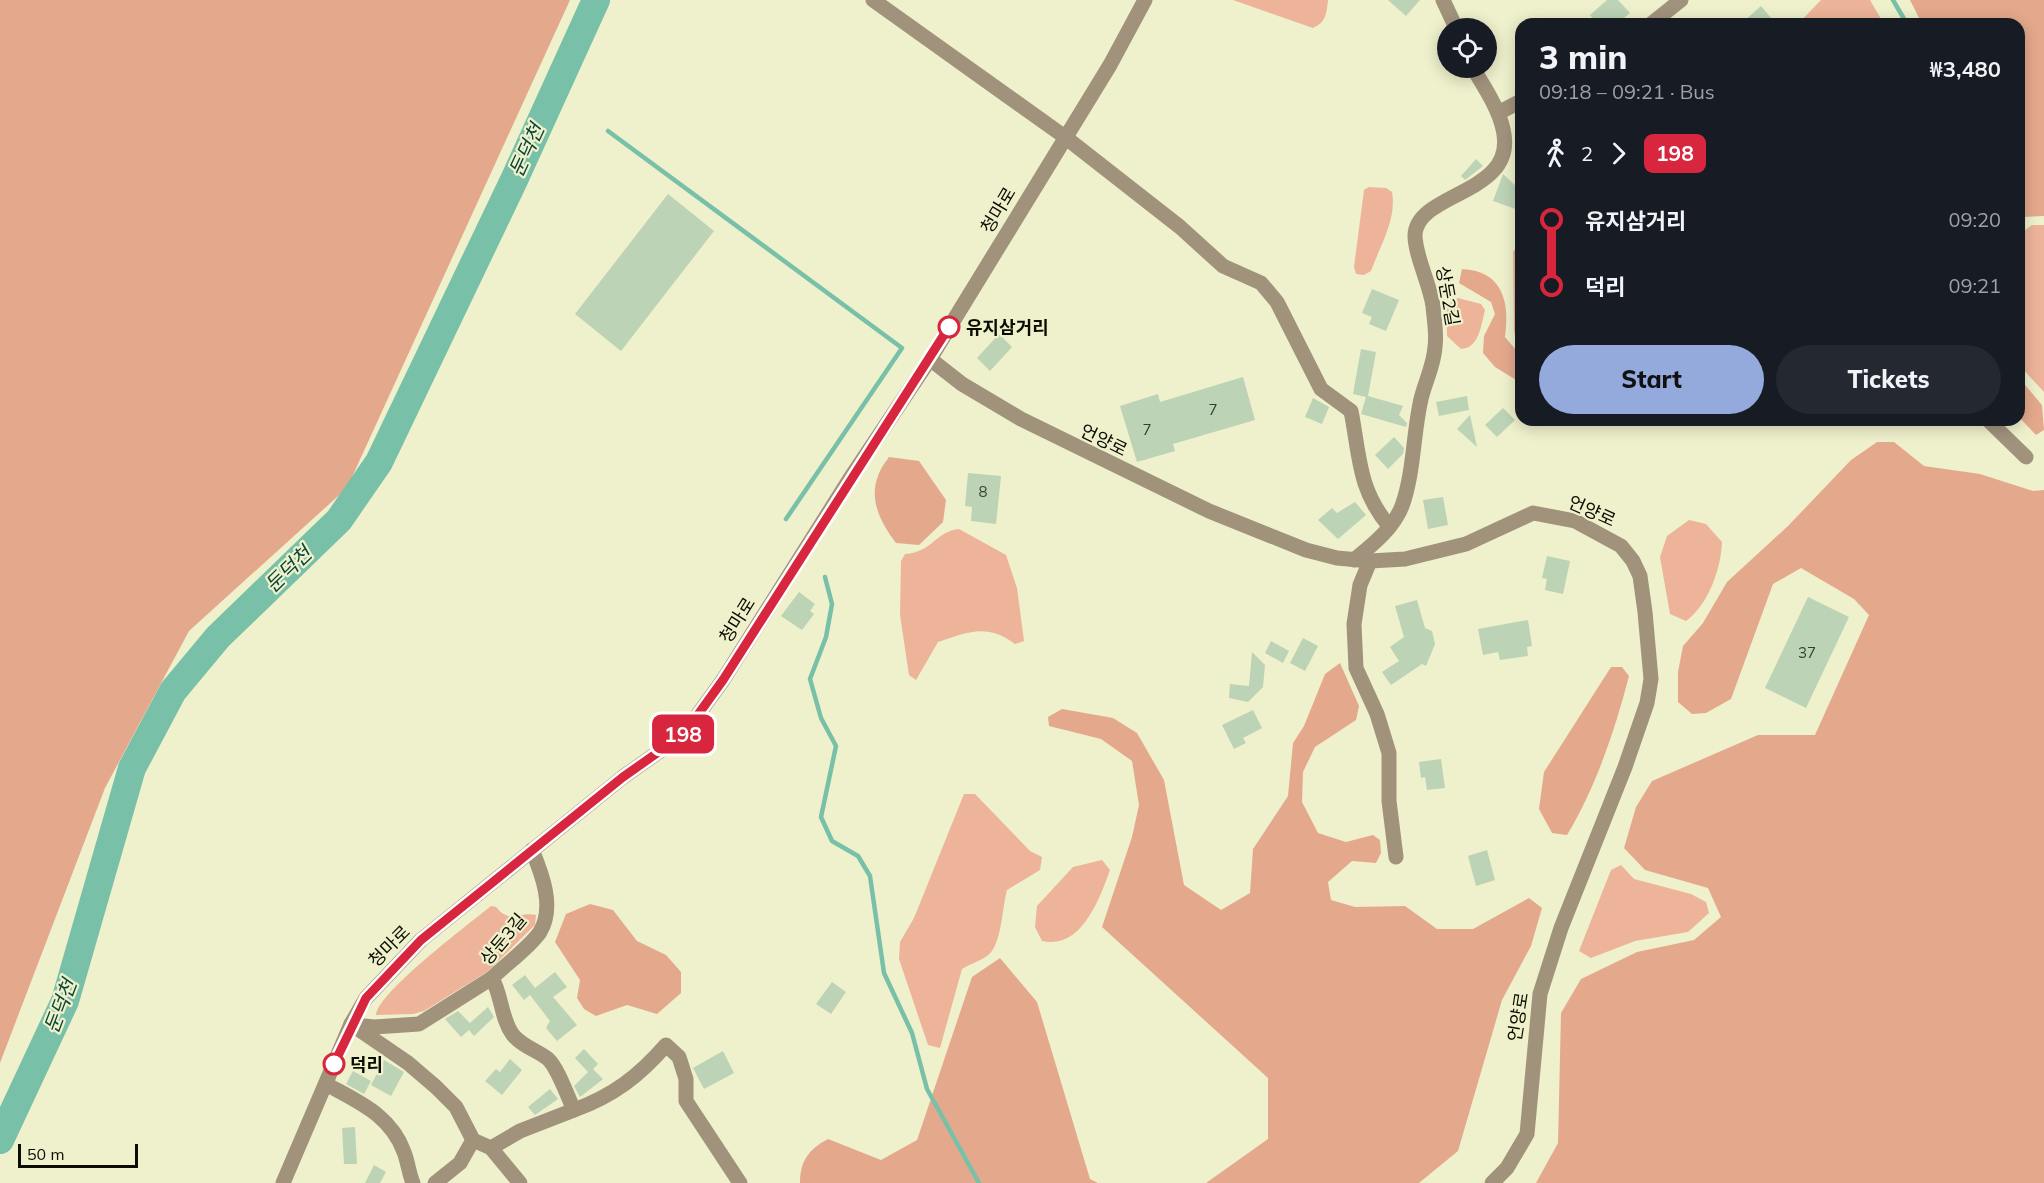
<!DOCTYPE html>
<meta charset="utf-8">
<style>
:root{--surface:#171b24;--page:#242831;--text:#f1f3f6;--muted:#9ea1a6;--accent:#94a9dc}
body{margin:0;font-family:Mulish,"Noto Sans KR",sans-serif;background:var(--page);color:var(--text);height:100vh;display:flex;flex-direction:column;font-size:22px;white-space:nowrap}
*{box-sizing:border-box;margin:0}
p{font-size:20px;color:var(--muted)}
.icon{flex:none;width:33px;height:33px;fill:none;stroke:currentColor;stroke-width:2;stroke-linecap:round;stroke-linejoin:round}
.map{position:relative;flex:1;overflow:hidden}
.sheet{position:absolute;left:1515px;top:18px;width:510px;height:408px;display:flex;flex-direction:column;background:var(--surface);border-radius:18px;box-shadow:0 3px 15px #0003}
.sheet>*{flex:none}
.badge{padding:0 12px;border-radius:9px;font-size:21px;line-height:39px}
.buttons{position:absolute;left:1437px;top:18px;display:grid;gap:12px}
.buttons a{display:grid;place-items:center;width:60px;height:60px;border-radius:50%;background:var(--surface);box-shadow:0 3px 15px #0003;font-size:30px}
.scale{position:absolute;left:18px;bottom:15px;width:120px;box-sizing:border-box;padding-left:6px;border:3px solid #0c0c02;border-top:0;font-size:16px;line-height:21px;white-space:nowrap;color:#0c0c02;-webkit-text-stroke:4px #eff0cc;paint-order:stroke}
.map>.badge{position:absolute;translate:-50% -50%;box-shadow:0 0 0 3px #fff}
.legs{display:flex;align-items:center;gap:9px;height:66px;padding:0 24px;font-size:20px}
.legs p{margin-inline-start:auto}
.summary{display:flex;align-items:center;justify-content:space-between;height:102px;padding:0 24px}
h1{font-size:33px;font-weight:800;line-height:45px}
.primary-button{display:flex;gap:12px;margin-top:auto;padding:12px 24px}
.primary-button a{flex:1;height:69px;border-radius:36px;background:var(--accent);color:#111;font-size:24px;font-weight:800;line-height:69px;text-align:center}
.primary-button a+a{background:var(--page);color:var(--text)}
ul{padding:0 24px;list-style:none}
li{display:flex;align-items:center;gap:21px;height:66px;font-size:22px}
li i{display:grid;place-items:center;width:9px;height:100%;margin:0 8px;background:currentColor}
li i::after{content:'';width:15px;height:15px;margin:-8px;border:4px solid;border-radius:50%;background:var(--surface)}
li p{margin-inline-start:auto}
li:first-child i{background:linear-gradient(#0000 50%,currentColor 0)}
li:last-child i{background:linear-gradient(currentColor 50%,#0000 0)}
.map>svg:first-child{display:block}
</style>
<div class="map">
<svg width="2044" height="1183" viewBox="0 0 2044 1183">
<rect width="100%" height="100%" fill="#eff0cc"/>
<g fill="#edb499">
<path d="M1233,0h95v1c-2,14 -2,21 -15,27z"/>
<path d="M1821,0h49l14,24h-86z"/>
<path d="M1369,187l17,1 6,4c5,27 -12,54 -21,79l-7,4 -8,-1 -2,-7 10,-77z"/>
<path d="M2032,225h12v167l-25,-27v-117l2,-15z"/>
<path d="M1518,245h3v102l-5,-5 -2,-12 -1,-78z"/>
<path d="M1458,298l23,6 4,6c-4,16 -6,38 -24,39l-14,-13 -1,-31z"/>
<path d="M1689,520l17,4 16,18c-1,27 -14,63 -36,79l-16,-7 -10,-57 7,-21z"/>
<path d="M959,529l47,26 11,33 7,53 -9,3c-28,-21 -47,-12 -77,-2l-22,38 -7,-5 -9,-60 1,-54 4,-7c28,-2 31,-23 54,-25z"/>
<path d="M964,794h11l55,57 12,6 -2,13 -33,20c-5,17 -5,56 -20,66 -7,5 -17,8 -25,13l-22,79 -12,-3 -29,-86 1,-17 14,-24z"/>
<path d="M1102,860l8,10c-11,30 -29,80 -68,71l-7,-14 2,-21 36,-39z"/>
<path d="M1621,865l13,14 57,15 15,8 3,11 -21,19 -53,9 -44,17 -12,-7 32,-81z"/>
<path d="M491,906l5,1c15,18 22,4 40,8l-1,10 -48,47 -63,39 -11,3 -37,1c2,-23 93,-91 115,-109z"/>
</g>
<g fill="#e4a98d">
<path d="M0,0h570l-223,488 -158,143 -84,157 -105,275z"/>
<path d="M1910,0h134v216l-20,1 -5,6v-199h-97z"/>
<path d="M1462,269c41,2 48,33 43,68l16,19v27l-26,-16 -12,-14 1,-17 11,-22 -4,-12 -32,-19z"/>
<path d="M2019,378l23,27 2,25 -8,5 -17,-18z"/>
<path d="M1877,442h17l30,24 56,8 53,17 11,-1v693h-508l22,-40 3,-130 20,-34 56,-27 57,-12 27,-23 -13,-29 -63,-18 -21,-22 12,-41 16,-26 106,-46h57l54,-120 -15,-16 -53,-31 -28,16 -42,115 -25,14 -14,1 -14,-12v-30l5,-26 20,-23 24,-41 61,-56 63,-66z"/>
<path d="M889,457l30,4 27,39 -3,22 -24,23 -23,-2c-22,-29 -31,-56 -7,-86z"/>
<path d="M1340,663l19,43 -3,14 -41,27 -12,25 -1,30 16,31 28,9 27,-7 7,5 1,13 -5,10 -24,-2 -24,21 3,18 24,7 50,-1 32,23h36l56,-31 13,10 -11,38 -29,54 -44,151 -39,32h-213l62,-44v-61l-166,-151 30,-90 7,-32 -7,-44 -31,-22 -52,-13 -1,-9 14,-8 51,9 24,15 27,47 20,105 37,25 29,-17 3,-44 35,-53 5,-53 11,-17 21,-52z"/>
<path d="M1611,667h11l7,9c-14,54 -33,111 -62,159l-15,-2 -13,-24 5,-37z"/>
<path d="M590,904l23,6 24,31 29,14 15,17v21l-24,21 -30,-9 -31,11 -12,-7 -7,-11 3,-18 -25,-38 11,-28z"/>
<path d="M1000,958l37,44 53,177 8,4h-298c0,-22 9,-34 28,-44l53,21 36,-20 55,-163z"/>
</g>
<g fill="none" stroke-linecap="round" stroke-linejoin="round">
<g stroke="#79c0a8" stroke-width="4.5">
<path d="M1893,0l14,24"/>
<path d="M608,131l294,217 -116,171"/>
<path d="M825,577l7,27 -6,33 -16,42 11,39 15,28 -15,71 11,24 26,15 12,20 14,97 28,60 15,56 52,94"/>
</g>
<path stroke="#79c0a8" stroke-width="28" d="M0,1140l65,-139 67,-233 41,-77 45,-54 121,-117 40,-58 135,-282 82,-180"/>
</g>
<g fill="#bcd3b6">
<path d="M1388,0h32l-14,16z"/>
<path d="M1607,0h11l12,13 -13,11h-20l-7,-9z"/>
<path d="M1761,6l15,18h-35z"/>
<path d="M1476,159l7,7 -18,14 -4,-4z"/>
<path d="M1503,174l18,17v20l-28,-10z"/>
<path d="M668,194l46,37 -93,120 -46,-37z"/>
<path d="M1372,289l27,11 -13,31 -17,-7 3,-7 -10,-4z"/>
<path d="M999,334l13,13 -22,24 -13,-13z"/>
<path d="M1361,349l15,3 -8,44 35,10 -4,9 8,8 -1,4 -45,-13 5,-17 -13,-3z"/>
<path d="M1243,377l12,43 -82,24 2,7 -38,11 -17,-56 38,-12 2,8z"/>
<path d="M1467,396l2,14 -30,6 -3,-14z"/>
<path d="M1313,398l16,9 -7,17 -17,-7z"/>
<path d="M1503,408l12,12 -18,17 -12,-12z"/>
<path d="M1470,415l7,32 -20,-18z"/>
<path d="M1394,437l10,11 -1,6 -15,15 -13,-14z"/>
<path d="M968,473l33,3 -5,48 -25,-3 1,-14 -7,-1z"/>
<path d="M1443,497l5,28 -20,4 -5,-29z"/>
<path d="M1355,502l11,13 -28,24 -20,-19 14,-12 5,5z"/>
<path d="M1547,556l23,5 -7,33 -18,-4 2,-11 -5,-1z"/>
<path d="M799,592l16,12 -5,7 4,3 -12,16 -21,-14z"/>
<path d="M1808,597l41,20 -43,91 -41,-20z"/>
<path d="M1417,600l8,28 7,3 3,13 -9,22 -4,-2 -31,21 -9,-13 17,-11 -9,-14 14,-10 -9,-31z"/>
<path d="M1528,620l4,26 -5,1 1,9 -28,4 -2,-8 -15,3 -5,-26z"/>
<path d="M1303,638l15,8 -13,25 -15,-8z"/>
<path d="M1271,641l18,10 -6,12 -18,-10z"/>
<path d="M1252,652l13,13 -2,22 -15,15 -19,-4 1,-14 19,2z"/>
<path d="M1253,710l9,18 -19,10 3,5 -12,6 -12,-24z"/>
<path d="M1441,759l4,29 -18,2 -2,-13 -4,1 -2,-16z"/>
<path d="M1487,850l8,30 -19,6 -8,-30z"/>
<path d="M555,972l12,15 -14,10 24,28 -20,16 -11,-13 4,-7 -20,-26 -6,5 -12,-15 13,-10 10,13z"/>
<path d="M832,982l14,10 -15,22 -15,-10z"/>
<path d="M488,1007l6,10 -20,19 -5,-6 -8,7 -16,-18 13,-8 12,12z"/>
<path d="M584,1049l14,15 -5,5 10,10 -23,18 -6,-11 14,-14 -13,-14z"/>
<path d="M723,1051l11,22 -30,16 -11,-21z"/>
<path d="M510,1059l12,11 -20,25 -17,-14 11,-12 4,3z"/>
<path d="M384,1060l20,12 -13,24 -20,-11z"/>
<path d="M353,1071l18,10 -7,13 -18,-10z"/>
<path d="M550,1089l8,10 -23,16 -7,-8z"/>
<path d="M355,1127l2,37h-13l-2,-36z"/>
<path d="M374,1165l12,7 -6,11h-15z"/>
</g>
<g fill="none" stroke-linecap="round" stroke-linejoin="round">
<g stroke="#a1927c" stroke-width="15">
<path d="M873,0l192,137 115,90 43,39 38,17 16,19 44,87 30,22c9,46 7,78 38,115"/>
<path d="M1443,0l13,28"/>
<path d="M1651,24l30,-24"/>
<path d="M1498,113l23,-12"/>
<path d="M930,359l32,25 59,35 188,92 97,39 31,8 33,3 35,-2 61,-15 67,-31 42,8 46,25 12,15 7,15 5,36 6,67 -4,24 -22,64 -64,161 -21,66 -13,140 -20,34 -15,15"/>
<path d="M1988,420l38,37"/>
<path d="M1354,560c18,-15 39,-31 48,-54 12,-33 11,-72 19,-107 4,-17 13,-34 14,-52 2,-13 -1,-28 -2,-41 -3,-22 -18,-50 -18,-71 2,-44 104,-40 88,-106 -5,-22 -19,-42 -30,-61"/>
<path d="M1370,561l-10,24 -6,39 2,44 21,46 12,39v48l7,56"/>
<path d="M532,850c10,24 23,57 8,82 -10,15 -35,33 -48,46 10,18 9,41 21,57 10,12 24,15 35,24 10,9 20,39 26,51 39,-14 65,-34 92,-65l13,12 7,22v22l54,82"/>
<path d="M351,1024l57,39 28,24 20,20 17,33 18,8 29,35"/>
<path d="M354,1025l20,2 45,-3 73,-46"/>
<path d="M326,1084c32,18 65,31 78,68 4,10 5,22 9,31"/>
<path d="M491,1148l29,-17 54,-21"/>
<path d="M283,1183l68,-159 15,-26 55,-58 202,-163 61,-43 39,-54 126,-200 81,-121 180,-294 35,-65"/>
<path d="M435,1183l25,-20 13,-23"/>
</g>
</g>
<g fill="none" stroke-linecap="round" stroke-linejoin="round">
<defs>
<path id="line-1" d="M334,1064l32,-66 55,-58 202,-163 61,-43 39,-54 226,-353"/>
</defs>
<use href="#line-1" stroke="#fff" stroke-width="14"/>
<use href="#line-1" stroke="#d7263d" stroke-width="9"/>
</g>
<g fill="#fff" stroke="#d7263d" stroke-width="3">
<circle cx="949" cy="327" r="10"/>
<circle cx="334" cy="1064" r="10"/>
</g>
<g text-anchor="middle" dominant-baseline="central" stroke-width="4.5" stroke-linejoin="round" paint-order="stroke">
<g font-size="15" fill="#383e2f">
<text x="1213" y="409">7</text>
<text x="1147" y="429">7</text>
<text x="983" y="491">8</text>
<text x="1807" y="652">37</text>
</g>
<g font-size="18" fill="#0c0c02" stroke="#eff0cc">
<text transform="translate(998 210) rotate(-59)">청마로</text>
<text transform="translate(1448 296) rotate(80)">상둔2길</text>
<text transform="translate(1104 440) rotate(26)">언양로</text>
<text transform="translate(1592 511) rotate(24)">언양로</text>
<text transform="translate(737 620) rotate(-58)">청마로</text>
<text transform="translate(503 939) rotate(-50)">상둔3길</text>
<text transform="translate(389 946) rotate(-45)">청마로</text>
<text transform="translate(1518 1017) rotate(-81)">언양로</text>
</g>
<g font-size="18" font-weight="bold" fill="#0c0c02" stroke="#eff0cc" text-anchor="start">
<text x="966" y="327">유지삼거리</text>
<text x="350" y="1064">덕리</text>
</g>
<g font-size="20" font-style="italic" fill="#074637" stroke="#eff0cc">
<text transform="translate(526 150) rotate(-65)">둔덕천</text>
<text transform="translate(288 569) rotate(-44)">둔덕천</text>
<text transform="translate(60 1006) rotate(-69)">둔덕천</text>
</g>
</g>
</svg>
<div class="buttons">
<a><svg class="icon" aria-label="locate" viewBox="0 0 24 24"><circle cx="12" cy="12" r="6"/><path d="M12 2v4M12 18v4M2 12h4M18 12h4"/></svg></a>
</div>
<div class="scale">50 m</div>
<b class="badge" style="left:683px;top:734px;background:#d7263d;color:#fff">198</b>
<section class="sheet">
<div class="summary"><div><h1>3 min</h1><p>09:18 – 09:21 · Bus</p></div><b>₩3,480</b></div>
<div class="legs"><svg class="icon" aria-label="walk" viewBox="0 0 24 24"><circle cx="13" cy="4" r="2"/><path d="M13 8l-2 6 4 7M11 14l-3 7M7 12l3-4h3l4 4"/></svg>2<svg class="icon" aria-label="forward" viewBox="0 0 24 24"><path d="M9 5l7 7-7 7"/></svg><b class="badge" style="background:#d7263d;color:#fff">198</b></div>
<ul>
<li><i style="color:#d7263d"></i><b>유지삼거리</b><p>09:20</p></li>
<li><i style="color:#d7263d"></i><b>덕리</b><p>09:21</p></li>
</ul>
<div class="primary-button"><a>Start</a><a>Tickets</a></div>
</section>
</div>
